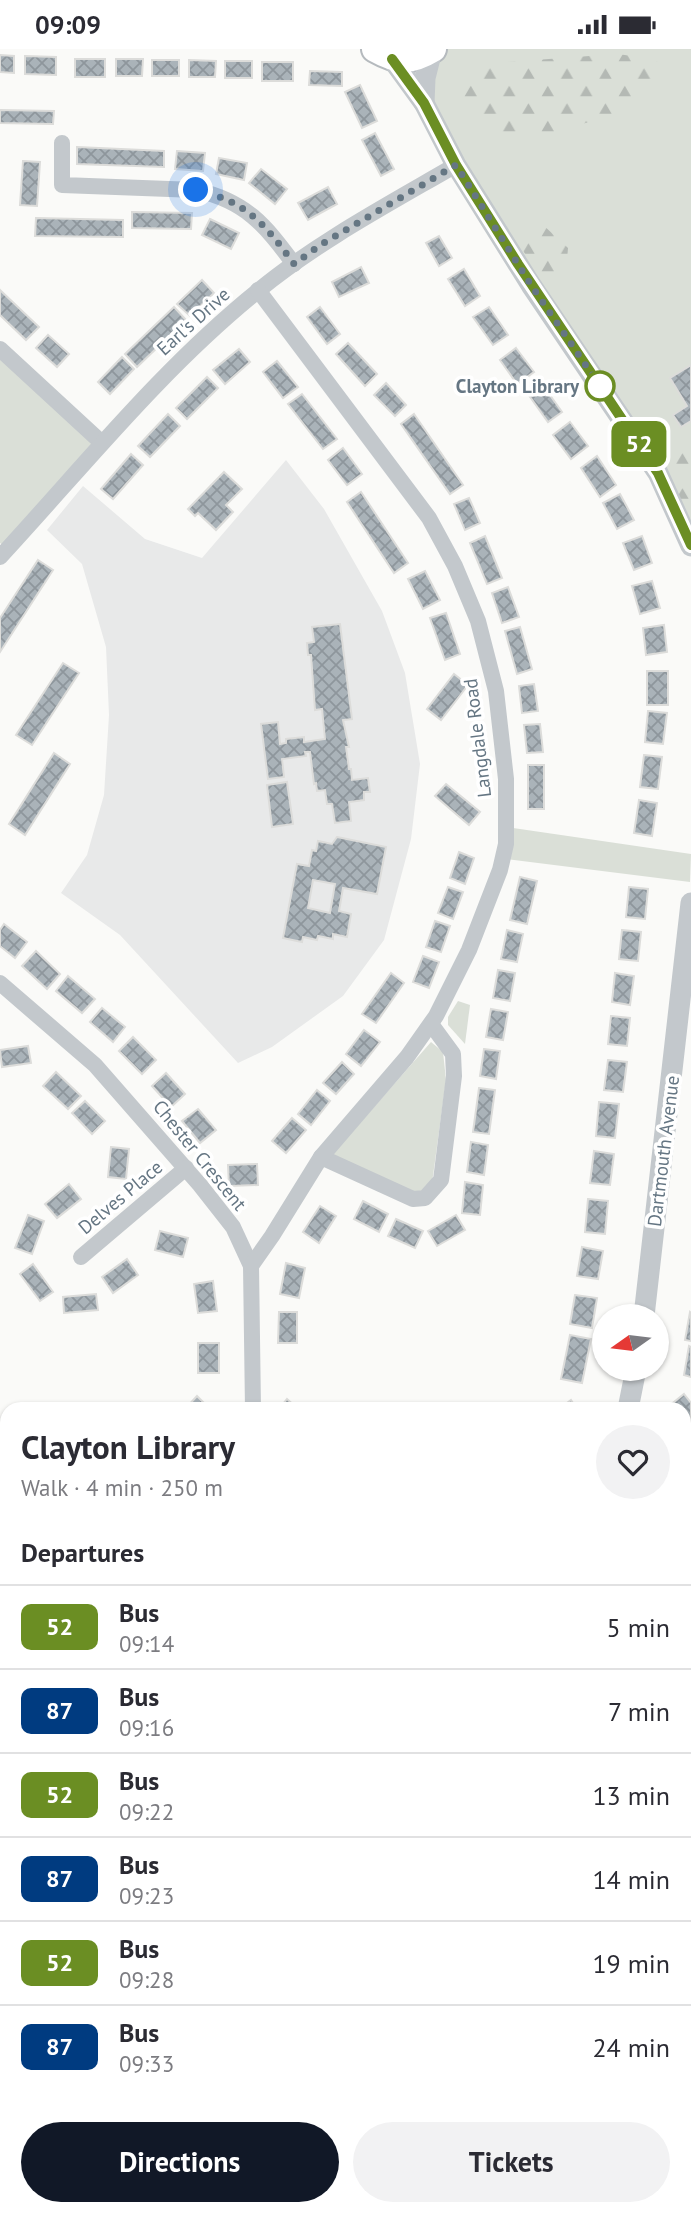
<!DOCTYPE html>
<meta charset="utf-8">
<style>
:root{--surface:#fff;--page:#f2f2f3;--text:#2b2b33;--muted:#7c7c81;--line:#e1e1e2;--accent:#111827}
body{margin:0;font-family:"PT Sans",sans-serif;background:var(--page);color:var(--text);height:100vh;display:flex;flex-direction:column;font-size:26px;white-space:nowrap}
*{box-sizing:border-box;margin:0}
p{font-size:23px;color:var(--muted)}
.icon{flex:none;width:38px;height:38px;fill:none;stroke:currentColor;stroke-width:2;stroke-linecap:round;stroke-linejoin:round}
.map{position:relative;flex:1;overflow:hidden}
.details{position:absolute;left:0px;top:1353px;width:691px;height:814px;display:flex;flex-direction:column;background:var(--surface);border-radius:21px 21px 0 0;box-shadow:0 2px 5px #0004}
.details>*{flex:none}
.badge{padding:0 14px;border-radius:10px;font-size:24px;line-height:46px}
.needle{width:46px;rotate:256deg}
.tools{position:absolute;left:592px;top:1255px;display:grid;gap:14px}
.tools a{display:grid;place-items:center;width:77px;height:77px;border-radius:50%;background:var(--surface);box-shadow:0 2px 5px #0004;font-size:35px}
.you{position:absolute;width:35px;height:35px;margin:-18px;border:5px solid #fff;border-radius:50%;background:#1a73e8;box-shadow:0 0 0 10px #1a73e833}
.map>.badge{position:absolute;translate:-50% -50%;box-shadow:0 0 0 4px #fff}
h2{padding:0 21px;font-size:26px;line-height:63px}
.round{display:grid;place-items:center;flex:none;width:74px;height:74px;border-radius:37px;background:var(--page)}
.head{display:flex;align-items:center;justify-content:space-between;height:119px;padding:0 21px}
h1{font-size:33px;font-weight:700;line-height:52px}
.button{display:flex;gap:14px;margin-top:auto;padding:14px 21px}
.button a{flex:1;height:80px;border-radius:42px;background:var(--accent);color:#fff;font-size:28px;font-weight:700;line-height:80px;text-align:center}
.button a+a{background:var(--page);color:var(--text)}
ul{padding:0;list-style:none}
li{display:flex;align-items:center;gap:21px;height:84px;padding:0 21px;border-top:2px solid var(--line)}
li div{flex:1}
li b{display:block;font-size:26px}
li em{font-style:normal}
li .badge{min-width:77px;font-weight:700;text-align:center}
.status{display:flex;justify-content:space-between;align-items:center;height:49px;padding:0 35px;background:var(--surface);direction:ltr}
.status svg{height:19px;fill:currentColor}
.map>svg:first-child{display:block}
</style>
<div class="status"><b>09:09</b><svg viewBox="0 0 49 12"><path d="M0 12V9h3v3zM5 12V6h3v6zM10 12V3h3v9zM15 12V0h3v12zM26 1h20v11H26zM47 4h2v5h-2z"/></svg></div>
<div class="map">
<svg width="691" height="2166" viewBox="0 0 691 2166">
<defs>
<pattern id="forest-firs" width="22" height="20" patternUnits="userSpaceOnUse" patternTransform="scale(1.75)"><rect width="22" height="20" fill="#dadfd7"/><path d="M5 1l3.5 6h-7zM16 11l3.5 6h-7z" fill="#b4b9b4"/></pattern>
<pattern id="building-cross-hatch" width="8" height="8" patternUnits="userSpaceOnUse" patternTransform="scale(1.75)"><rect width="8" height="8" fill="#aab3b9"/><path d="M0 0l8 8M0 8l8-8" fill="none" stroke="#8e969c"/></pattern>
</defs>
<rect width="100%" height="100%" fill="#fafaf8"/>
<path fill="#e8e9e9" d="M286,411l38,49 58,102 23,62 15,91 -9,75 -27,101 -41,56 -71,51 -34,16 -118,-128 -59,-42 26,-38 17,-60 5,-80 -3,-68 -24,-83 -35,-34 36,-44 62,53 57,19z"/>
<g fill="#dadfd7">
<path d="M433,0h258v475l-160,-239 -106,-197z"/>
<path d="M0,300l102,94 -94,106 -8,-6z"/>
<path d="M506,778l185,27 -1,28 -184,-23z"/>
<path d="M458,952l12,4 -5,39 -17,-19v-8z"/>
<path d="M431,993l12,10 3,28 -14,103 -7,7 -8,3 -86,-37z"/>
</g>
<g fill="url(#forest-firs)">
<path d="M617,5l38,5 7,8 3,11c-9,9 -20,24 -32,30 -12,6 -28,9 -41,13 -51,17 -125,37 -136,-39l11,-14 40,-6z"/>
<path d="M542,175l26,24 -2,24 -14,23 -32,-49v-20z"/>
<path d="M662,399l29,3v61l-4,2 -33,-60z"/>
</g>
<g fill="url(#building-cross-hatch)" stroke="#dcdcda" stroke-width="2" fill-rule="evenodd">
<path d="M0,6l14,1v17l-14,-1z"/>
<path d="M25,7l31,1v18l-31,-1z"/>
<rect x="75" y="10" width="30" height="18"/>
<path d="M116,10h27l-1,17h-26z"/>
<rect x="152" y="11" width="27" height="16"/>
<path d="M189,11l27,1 -1,16h-26z"/>
<rect x="225" y="12" width="27" height="17"/>
<rect x="262" y="13" width="31" height="19"/>
<path d="M310,22l32,1v14l-33,-1z"/>
<path d="M360,36l17,36 -15,7 -17,-36z"/>
<path d="M0,61l54,1 -1,13 -53,-1z"/>
<path d="M375,84l19,36 -13,7 -19,-36z"/>
<path d="M77,98l87,4v16l-87,-3z"/>
<path d="M177,102l28,2 -2,18 -28,-2z"/>
<path d="M219,109l28,5 -3,17 -28,-6z"/>
<path d="M23,112l17,1 -3,44 -17,-1z"/>
<path d="M261,120l26,20 -12,15 -26,-21z"/>
<path d="M328,138l9,17 -29,16 -10,-17z"/>
<path d="M132,163l60,1 -1,16 -59,-1z"/>
<path d="M36,169l87,2v17l-88,-1z"/>
<path d="M210,170l29,14 -8,16 -29,-14z"/>
<path d="M439,187l13,22 -13,8 -13,-23z"/>
<path d="M361,218l8,16 -30,14 -7,-15z"/>
<path d="M464,220l16,27 -15,10 -17,-27z"/>
<path d="M202,231l12,13 -24,23 -13,-12z"/>
<path d="M0,241l39,37 -13,13 -26,-25z"/>
<path d="M174,258l12,13 -49,47 -12,-13z"/>
<path d="M320,258l20,27 -13,10 -20,-27z"/>
<path d="M489,258l19,28 -15,10 -20,-28z"/>
<path d="M48,286l21,19 -12,13 -21,-19z"/>
<path d="M348,294l29,31 -12,12 -29,-32z"/>
<path d="M516,299l18,24 -17,12 -17,-24z"/>
<path d="M239,300l11,13 -25,22 -12,-14z"/>
<path d="M122,308l12,12 -24,25 -12,-12z"/>
<path d="M277,312l21,26 -15,11 -20,-26z"/>
<path d="M691,316v56l-10,6 -8,-12 14,-9 -17,-28z"/>
<path d="M207,328l11,11 -31,31 -11,-11z"/>
<path d="M386,334l20,22 -11,11 -21,-21z"/>
<path d="M542,335l20,28 -14,10 -20,-28z"/>
<path d="M302,345l35,45 -14,10 -35,-45z"/>
<path d="M168,365l12,12 -30,31 -12,-11z"/>
<path d="M414,365l49,71 -13,9 -49,-70z"/>
<path d="M570,373l18,24 -17,13 -18,-24z"/>
<path d="M343,399l19,26 -15,11 -19,-25z"/>
<path d="M131,405l12,11 -30,34 -12,-10z"/>
<path d="M597,407l19,29 -16,12 -19,-29z"/>
<path d="M224,423l18,17 -16,16 7,7 -17,18 -18,-17 -3,3 -7,-7z"/>
<path d="M361,443l47,71 -14,10 -47,-71z"/>
<path d="M620,445l14,26 -17,9 -14,-26z"/>
<path d="M469,449l11,25 -15,7 -11,-26z"/>
<path d="M485,487l17,42 -15,6 -17,-41z"/>
<path d="M642,487l10,27 -18,7 -11,-27z"/>
<path d="M38,511l15,10 -53,82v-34z"/>
<path d="M425,522l15,29 -17,9 -15,-30z"/>
<path d="M652,532l8,27 -20,6 -8,-28z"/>
<path d="M508,538l11,30 -17,6 -10,-30z"/>
<path d="M446,564l14,41 -15,6 -15,-42z"/>
<path d="M340,575l12,95 -9,1 6,27h-3l3,22h2l1,11 16,-2 2,14h-6v8l-15,2 2,19 -16,2 -3,-19h-5l-2,-14 -8,1 -1,-8 -2,1 -4,-32h-5l1,4 -24,3 2,18 -16,2 -7,-55 17,-2 2,22 6,-1v-4l18,-2v5l21,-3 -3,-30 -7,1 -4,-55h-3l-1,-12 7,-1 -2,-15z"/>
<path d="M664,576l3,27 -21,3 -3,-27z"/>
<path d="M520,578l12,42 -15,5 -12,-43z"/>
<path d="M63,614l16,10 -47,72 -16,-10z"/>
<rect x="647" y="622" width="21" height="34"/>
<path d="M454,625l14,11 -27,35 -14,-11z"/>
<path d="M534,635l4,27 -16,2 -3,-27z"/>
<path d="M648,662l19,2 -4,31 -18,-2z"/>
<path d="M540,675l3,28 -16,1 -3,-28z"/>
<path d="M54,704l16,11 -45,71 -16,-11z"/>
<path d="M644,706l18,2 -4,32 -18,-2z"/>
<rect x="528" y="716" width="16" height="44"/>
<path d="M287,733l6,42 -21,3 -5,-42z"/>
<path d="M446,735l34,28 -11,13 -34,-29z"/>
<path d="M639,751l18,3 -5,33 -18,-3z"/>
<path d="M337,788l49,10 -9,47 -34,-6 -4,23 12,3 -4,23 -14,-3v5l-15,-3 -1,4 -14,-3 -1,5 -19,-4 14,-74 12,2 3,-16 4,1 2,-10 14,3zM313,831l22,4 -5,29 -22,-5z"/>
<path d="M459,803l15,6 -9,26 -15,-6z"/>
<path d="M520,828l17,4 -10,43 -17,-4z"/>
<path d="M448,838l15,5 -10,27 -15,-6z"/>
<path d="M629,838l19,2 -3,30 -19,-2z"/>
<path d="M435,872l15,5 -9,26 -15,-5z"/>
<path d="M4,875l23,18 -12,16 -15,-12v-16z"/>
<path d="M507,881l16,4 -6,28 -16,-3z"/>
<path d="M622,881l19,2 -3,29 -19,-2z"/>
<path d="M36,902l24,23 -13,15 -25,-23z"/>
<path d="M423,907l16,6 -10,26 -16,-6z"/>
<path d="M498,921l17,3 -5,28 -17,-3z"/>
<path d="M391,924l13,10 -28,40 -14,-9z"/>
<path d="M615,924l19,3 -4,29 -18,-3z"/>
<path d="M68,927l27,23 -13,14 -26,-22z"/>
<path d="M102,959l23,19 -12,15 -23,-20z"/>
<path d="M491,960l17,3 -5,28 -17,-3z"/>
<path d="M611,967l19,2 -3,28 -19,-2z"/>
<path d="M364,981l16,12 -19,24 -15,-12z"/>
<path d="M133,988l23,23 -14,14 -23,-23z"/>
<path d="M28,997l3,17 -29,4 -2,-17z"/>
<path d="M484,1000l16,2 -4,28 -16,-3z"/>
<path d="M608,1011l19,2 -4,30 -19,-2z"/>
<path d="M342,1013l12,12 -18,20 -13,-11z"/>
<path d="M56,1023l25,24 -13,13 -25,-23z"/>
<path d="M166,1024l19,21 -14,13 -19,-21z"/>
<path d="M479,1039l16,2 -6,44 -16,-2z"/>
<path d="M317,1041l13,11 -19,24 -13,-11z"/>
<path d="M85,1052l20,20 -13,13 -20,-21z"/>
<path d="M599,1053l20,2 -4,34 -19,-2z"/>
<path d="M198,1060l18,21 -16,13 -18,-22z"/>
<path d="M292,1069l14,12 -20,23 -14,-12z"/>
<path d="M471,1093l17,3 -4,30 -17,-3z"/>
<path d="M111,1098l18,2 -3,30 -18,-2z"/>
<path d="M594,1102l20,3 -4,31 -20,-2z"/>
<path d="M257,1115l1,21 -29,1 -1,-21z"/>
<path d="M465,1133l18,3 -3,30 -18,-2z"/>
<path d="M69,1135l12,15 -24,19 -12,-14z"/>
<path d="M588,1150l20,2 -3,33 -20,-2z"/>
<path d="M363,1152l25,13 -9,18 -25,-13z"/>
<path d="M320,1157l16,10 -17,27 -16,-11z"/>
<path d="M28,1166l16,6 -12,33 -17,-6z"/>
<path d="M456,1166l9,15 -28,16 -9,-15z"/>
<path d="M396,1170l27,12 -8,17 -27,-12z"/>
<path d="M160,1182l28,7 -5,19 -28,-7z"/>
<path d="M582,1198l21,4 -5,28 -21,-3z"/>
<path d="M127,1210l11,16 -25,18 -11,-16z"/>
<path d="M286,1214l19,5 -6,30 -19,-4z"/>
<path d="M33,1215l20,28 -13,9 -20,-27z"/>
<path d="M213,1232l4,30 -19,2 -4,-29z"/>
<path d="M96,1245l2,16 -34,3 -1,-16z"/>
<path d="M575,1246l22,3 -5,30 -22,-4z"/>
<path d="M279,1263h18v31h-19z"/>
<path d="M690,1263l1,1v28l-6,-1z"/>
<path d="M570,1286l21,4 -9,44 -21,-4z"/>
<rect x="198" y="1294" width="21" height="30"/>
<path d="M689,1297l2,1v30l-7,-2z"/>
<path d="M684,1345l7,9v31l-7,-8v-17h-13l-2,-3z"/>
<path d="M197,1347l13,13h-25z"/>
<path d="M287,1350l11,10h-19z"/>
<path d="M571,1351l6,9h-18z"/>
<rect x="0" y="1375" width="7" height="15"/>
<path d="M684,1465l7,8v12l-7,5z"/>
<path d="M6,1578l1,31 -7,8v-32z"/>
<path d="M691,1630v28l-7,-22v-4z"/>
<path d="M0,1634l7,12v17l-7,4z"/>
<path d="M7,1780v26l-6,4 -1,-24z"/>
<path d="M0,1887l7,11v6l-7,5z"/>
<path d="M684,1948l7,15v3l-7,3z"/>
<path d="M691,1981v39l-7,-15v-21z"/>
<path d="M39,2160h20l6,6h-32z"/>
<path d="M234,2160h24l5,6h-24z"/>
<path d="M364,2160l18,1 -1,5h-18z"/>
<path d="M531,2160h22l-19,6z"/>
</g>
<g fill="none" stroke-linecap="round" stroke-linejoin="round">
<defs>
<path id="primary" d="M375,0c23,13 35,14 58,0"/>
</defs>
<use href="#primary" stroke="#b5babe" stroke-width="30"/>
<g stroke="#c3c8cc" stroke-width="16">
<path d="M62,94v42l134,5c50,11 69,35 98,74"/>
<path d="M0,300l102,94"/>
<path d="M0,508c84,-91 162,-189 259,-267 60,-49 130,-86 197,-125"/>
<path d="M0,934l95,82 105,120 33,42 18,39 2,143"/>
<path d="M321,1108l92,42 12,-1 16,-18 13,-104 -1,-22 -22,-30"/>
<path d="M81,1208l105,-89"/>
<path d="M251,1217l21,-30 49,-79 86,-100 29,-41 33,-66 31,-80 6,-26v-65l-10,-88 -18,-70 -23,-55 -26,-48 -171,-228"/>
<path d="M684,1422h7"/>
<path d="M0,1424h7"/>
<path d="M0,1850l7,-5"/>
<path d="M298,2160l5,6"/>
<path d="M592,2160l2,6"/>
</g>
<g stroke="#c3c8cc" stroke-width="21">
<path d="M392,10l32,44 32,62 75,120 127,188 33,73"/>
<path d="M424,54l1,-25 7,-28"/>
<path d="M644,1267l47,-413"/>
<path d="M628,1360l8,-40"/>
<path d="M684,1816l7,22"/>
<path d="M0,2132l7,-6"/>
</g>
<use href="#primary" stroke="#fff" stroke-width="26"/>
</g>
<g fill="none" stroke-linecap="round" stroke-linejoin="round">
<defs>
<path id="line" d="M392,10l32,44 32,62 62,99 140,209 33,72"/>
</defs>
<use href="#line" stroke="#fff" stroke-width="16"/>
<use href="#line" stroke="#6b8e23" stroke-width="10"/>
<path stroke="#657683" stroke-width="7" stroke-dasharray="0 12.6" d="M196,141c50,11 69,34 98,74l28,-20 134,-79 75,120 71,104 -2,-3"/>
</g>
<circle fill="#fff" stroke="#6b8e23" stroke-width="3.5" cx="600" cy="337" r="14"/>
<g text-anchor="middle" dominant-baseline="central" stroke-width="7" stroke-linejoin="round" paint-order="stroke">
<g font-size="19" fill="#657683" stroke="#fff">
<text transform="translate(193 272) rotate(-42)">Earl's Drive</text>
<text transform="translate(477 689) rotate(-97)">Langdale Road</text>
<text transform="translate(663 1102) rotate(-83)">Dartmouth Avenue</text>
<text transform="translate(200 1106) rotate(51)">Chester Crescent</text>
<text transform="translate(120 1148) rotate(-40)">Delves Place</text>
</g>
<g font-size="19" font-weight="bold" fill="#657683" stroke="#fff" text-anchor="end">
<text x="579" y="337">Clayton Library</text>
</g>
</g>
</svg>
<div class="tools">
<a><svg class="needle" viewBox="-14 -14 28 28"><path d="M0-13l5 13h-10z" fill="#e53935"/><path d="M0 13l5-13h-10z" fill="#7c7c81"/></svg></a>
</div>
<div class="you" style="left:196px;top:141px"></div>
<b class="badge" style="left:639px;top:395px;background:#6b8e23;color:#fff">52</b>
<section class="details">
<div class="head"><div><h1>Clayton Library</h1><p>Walk · 4 min · 250 m</p></div><a class="round"><svg class="icon" aria-label="heart" viewBox="0 0 24 24"><path d="M12 20l-8-8c-3-5 5-10 8-4 3-6 11-1 8 4z"/></svg></a></div>
<h2>Departures</h2>
<ul>
<li><span class="badge" style="background:#6b8e23;color:#fff">52</span><div><b>Bus</b><p>09:14</p></div><em>5 min</em></li>
<li><span class="badge" style="background:#003b80;color:#fff">87</span><div><b>Bus</b><p>09:16</p></div><em>7 min</em></li>
<li><span class="badge" style="background:#6b8e23;color:#fff">52</span><div><b>Bus</b><p>09:22</p></div><em>13 min</em></li>
<li><span class="badge" style="background:#003b80;color:#fff">87</span><div><b>Bus</b><p>09:23</p></div><em>14 min</em></li>
<li><span class="badge" style="background:#6b8e23;color:#fff">52</span><div><b>Bus</b><p>09:28</p></div><em>19 min</em></li>
<li><span class="badge" style="background:#003b80;color:#fff">87</span><div><b>Bus</b><p>09:33</p></div><em>24 min</em></li>
</ul>
<div class="button"><a>Directions</a><a>Tickets</a></div>
</section>
</div>
